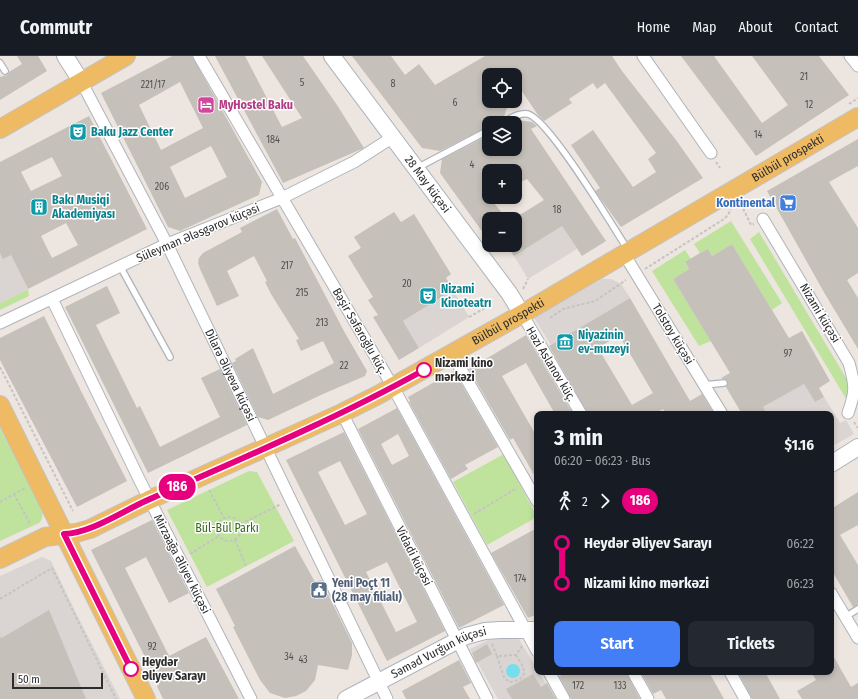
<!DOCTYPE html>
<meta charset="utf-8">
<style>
:root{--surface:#171b24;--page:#242831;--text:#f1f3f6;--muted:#9ea1a6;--line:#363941;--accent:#437ef7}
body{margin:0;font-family:"Fira Sans Condensed",sans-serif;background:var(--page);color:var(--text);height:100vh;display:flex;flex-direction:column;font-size:15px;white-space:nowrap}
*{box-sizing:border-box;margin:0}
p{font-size:13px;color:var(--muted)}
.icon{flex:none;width:22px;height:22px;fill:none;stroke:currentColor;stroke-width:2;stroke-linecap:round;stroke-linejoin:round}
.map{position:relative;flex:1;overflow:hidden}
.drawer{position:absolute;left:534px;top:355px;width:300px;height:264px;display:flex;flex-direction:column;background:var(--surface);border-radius:8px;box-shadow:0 2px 6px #0003}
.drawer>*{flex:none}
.badge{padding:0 8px;border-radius:13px;font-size:14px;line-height:26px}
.controls{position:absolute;left:482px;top:12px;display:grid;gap:8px}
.controls a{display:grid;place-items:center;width:40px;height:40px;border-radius:8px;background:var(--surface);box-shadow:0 2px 6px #0003;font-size:20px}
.scale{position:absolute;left:12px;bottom:10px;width:91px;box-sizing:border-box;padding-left:4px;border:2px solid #2c2c2c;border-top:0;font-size:11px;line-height:14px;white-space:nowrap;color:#2c2c2c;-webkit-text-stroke:3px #fff;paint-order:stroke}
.map>.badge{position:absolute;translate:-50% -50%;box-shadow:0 0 0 2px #fff}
.legs{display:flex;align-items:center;gap:6px;height:44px;padding:0 20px;font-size:13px}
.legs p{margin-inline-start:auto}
.summary{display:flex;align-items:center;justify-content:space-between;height:68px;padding:0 20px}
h1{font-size:22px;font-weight:700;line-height:30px}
.button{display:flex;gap:8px;margin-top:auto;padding:8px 20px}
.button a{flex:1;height:46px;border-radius:8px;background:var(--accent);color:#fff;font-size:16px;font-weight:700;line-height:46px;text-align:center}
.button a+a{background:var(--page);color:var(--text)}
ul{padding:0 20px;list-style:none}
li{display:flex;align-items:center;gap:14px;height:40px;font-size:15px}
li i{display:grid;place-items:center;width:6px;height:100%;margin:0 5px;background:currentColor}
li i::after{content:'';width:10px;height:10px;margin:-5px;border:3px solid;border-radius:50%;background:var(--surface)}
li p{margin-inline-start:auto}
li:first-child i{background:linear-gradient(#0000 50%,currentColor 0)}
li:last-child i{background:linear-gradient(currentColor 50%,#0000 0)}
header{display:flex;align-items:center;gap:24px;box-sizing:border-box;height:56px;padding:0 20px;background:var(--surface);border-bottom:1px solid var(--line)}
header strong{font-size:19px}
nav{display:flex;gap:22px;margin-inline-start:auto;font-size:14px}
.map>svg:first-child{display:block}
</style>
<header>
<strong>Commutr</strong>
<nav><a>Home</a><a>Map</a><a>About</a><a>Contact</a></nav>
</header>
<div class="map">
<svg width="858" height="643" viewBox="0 0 858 643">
<rect width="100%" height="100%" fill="#ede5df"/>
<g fill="#bfe39d">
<path d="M731,165l51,82 -10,7 -40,-66 -20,12 -4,-7 -8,4 -6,-9z"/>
<path d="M759,176l90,151 -1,19 -98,-163z"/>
<path d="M685,194l6,9 -6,4 4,6 -16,10 38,62 -12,5 -47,-75z"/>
<path d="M28,233l1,7 -29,14v-7z"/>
<path d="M0,372l42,81c1,6 1,10 -3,14l-39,18z"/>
<path d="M504,398l33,63 -50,28 -34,-63z"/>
<path d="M249,415l8,1 37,69 -87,46 -40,-77z"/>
</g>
<g fill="#dad5d2">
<path d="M562,170l15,23 -49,30 -14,-23z"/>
<path d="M0,197l11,2 17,34 -28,14z"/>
<path d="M602,223h9l10,5 9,14 -79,47 -17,-27z"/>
<path d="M453,234l16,27 -50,31 -16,-27z"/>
<path d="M804,328l11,18 9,-5 16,26 6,-3 8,14 -23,13v-33h-64l-4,-7z"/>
<path d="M42,501l9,4 23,48 46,90h-120v-123z"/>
<path d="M490,583h29l18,30v3h2l7,12 -27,15h-21l-28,-50z"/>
</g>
<circle fill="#75deed" cx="513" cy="615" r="7"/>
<g fill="#c6c0ba" fill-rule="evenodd">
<path d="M17,0h21l9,15 -47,29v-23l7,-2 2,-3 13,-8z"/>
<path d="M172,0h20l70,126 -3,13 -79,36 -12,-4 -67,-134zM180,26l23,46 -42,22 -22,-45zM211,90l16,31 -42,21 -15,-31z"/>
<path d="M215,0h30l37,71 20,-9 -40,-62h41l34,49 27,43 -81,35z"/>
<path d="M352,0h39l14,19 14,-11 16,21 50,-29h127l10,15 54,69 27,38 -82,49 -26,-36 5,-3 -29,-43 22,-15 40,57 23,-15 -8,-13 8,-6 -51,-70 -8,6 -4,-6 -24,16 3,4 -28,18 -6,-6 -23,-34v-6h-26v26h20l-5,16 -5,3 -1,3h-9v3l-49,25 -18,-3z"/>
<path d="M681,0h33l48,67 26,-18 -36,-49h67l30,39 -93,61z"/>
<path d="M89,60l58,113 -119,60 -17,-34 -8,4 -3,-6v-91zM52,101l10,19 -31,15 -10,-19zM66,167l12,22 -26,13 -11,-22z"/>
<path d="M518,64l14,2 5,4 -6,3 75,112 -24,15 -20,-30 -48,30 -8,-11h9v-27l29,-18 -17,-21 -12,6v-14h-34l8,13v13l18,22h-18v22l-49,-68 2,-14 47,-24v14h26v-28z"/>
<path d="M858,83v27l-29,16 29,46v45l-11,7 11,18v51l-33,-55 -58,-103z"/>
<path d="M277,153l16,30 2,-1 50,95 22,38 -2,5 -42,18 -55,26 -10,-3 -26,-54 4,-2 -1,-2 18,-11 20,46 61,-31 -11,-22 -22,10 -5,-11 3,-1 -28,-45 -6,-12 2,-1 -13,-25 -27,15 12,25 -22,10 -17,-37 -2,-6 1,-5 4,-5 39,-21 -2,-4z"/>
<path d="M394,156l7,10 13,-8 37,60 -5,4 7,12 -50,31 16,27 -20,12 -26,-43 5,-2 -10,-15 5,-3 -25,-41 13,-8 -7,-11z"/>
<path d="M732,188l57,94 13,-7 28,50 -11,7 5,9 -9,5 -11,-18 -41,23 4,7h-25l-16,-27 2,-3v-3l-7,-3 9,-5 -57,-94 16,-10 -4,-7 15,-9 8,-4 4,7z"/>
<path d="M107,230l13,27 -24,12 41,83 3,-2 20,41 60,-30 -19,-39 19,-9 27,56 -99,48 -83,-166z"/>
<path d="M630,242l60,103 12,-7 12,20h-48l-3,-5 -9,5h-66l-39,-68zM619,279l34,58 -21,12 -34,-57z"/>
<path d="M44,260l37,75 46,90 -50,26 -77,-147v-22z"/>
<path d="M526,279l47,79h-18l-29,-51 -24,13 35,61v43l-24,-42 -3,2 -41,-71z"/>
<path d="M454,315l44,76 -33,18 3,4 -17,10 -42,-77 1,-1 -2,-4z"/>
<path d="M397,352l107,197 -45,23 -101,-199zM398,378l11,22 -17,9 -11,-21z"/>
<path d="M344,376l101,199 -58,30 -101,-201zM340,405l27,53 -22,11 -27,-53zM387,506l30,60 -21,10 -30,-60z"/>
<path d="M858,436v33l-18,10 18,30v40l-5,2 -22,-38v-60z"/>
<path d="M152,464l37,73 -20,10 -23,-46 -21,11 44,88 37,-19 33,62h-76l-6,-13 2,-1 -68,-135z"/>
<path d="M537,472v86l-9,4 -37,-65z"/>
<path d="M295,490l20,36 6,-2 31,63v12l-4,15 -30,-5 -3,15 -9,11 -10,5 -11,2 -15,-5 -10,-13 -27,-53 2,-1 -19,-37z"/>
<path d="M49,554l37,89h-86v-60z"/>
<path d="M487,588l5,10 -16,9 -4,-10z"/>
<path d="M831,596l20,35 7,-4v16h-56l-5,-8 19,-11 -5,-8h20z"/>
<path d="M459,604l12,23 -8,4 7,12h-64l-4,-8z"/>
<path d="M559,616h67l14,27h-69l-12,-23h2z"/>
<path d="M641,616h68l15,27h-58l-5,-9 -8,4z"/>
<path d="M738,616h27l15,27h-28z"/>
<path d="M533,618l8,13 6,-4 9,16h-44l-6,-10z"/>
</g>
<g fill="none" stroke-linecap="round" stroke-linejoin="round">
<defs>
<g id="lane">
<path d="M0,7l5,8"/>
<path d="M502,67c8,-4 17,-11 26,-9 22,7 84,111 100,136"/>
<path d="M417,112l72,-38"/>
<path d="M120,210l50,91"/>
<path d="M704,329l20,-2"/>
<path d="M845,561l13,-8"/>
</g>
<g id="street">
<path d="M199,0l194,331 144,264"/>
<path d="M643,0l68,97"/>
<path d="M850,0l8,10"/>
<path id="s1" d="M81,25l86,163 220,455"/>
<path d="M763,163l86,144c6,22 7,28 -1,50"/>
<path d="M624,198l98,160"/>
<path d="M52,243l88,182 111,218"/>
<path d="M522,258l59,100"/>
<path d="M0,267l167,-79 115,-46 72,-36 39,-25"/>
<path d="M452,298l85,147"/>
<path d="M342,357l145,286"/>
<path d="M831,537l27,45"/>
<path d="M549,616l15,27"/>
<path d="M633,616l15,27"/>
<path d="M730,616l15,27"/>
</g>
<g id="secondary">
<path d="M65,0l16,25"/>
<path id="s2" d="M332,0l177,237 13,21"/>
<path d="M831,408l27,-17"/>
<path id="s3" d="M346,643l120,-63 19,-5 15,-1h37"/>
</g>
<g id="primary">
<path d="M0,73l126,-73"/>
<path d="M0,349l146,294"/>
<path id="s4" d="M0,503l45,-22 31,-4 14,-4 59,-29 193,-87 36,-18 144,-81 336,-197"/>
</g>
</defs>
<use href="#lane" stroke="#afb4bc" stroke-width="8"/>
<use href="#street" stroke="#afb4bc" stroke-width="13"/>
<use href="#secondary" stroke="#afb4bc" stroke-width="18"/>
<use href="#primary" stroke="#c4c4c4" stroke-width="20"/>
<g stroke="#c4c4c4" stroke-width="2" stroke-dasharray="3 2" stroke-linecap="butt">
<path d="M849,48l9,-6"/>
<path d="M716,106l4,6"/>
<path d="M741,148l10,21 3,-1"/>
<path d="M645,213l79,-50 4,-4 3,-6"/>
<path d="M523,233l5,-10"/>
<path d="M469,261l16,-9"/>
<path d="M550,262l13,-9 32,-8 31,-21"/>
<path d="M0,311l73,144"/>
<path d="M854,366l4,6"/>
<path d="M209,434l15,28"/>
<path d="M14,438l16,30"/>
<path d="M0,446l25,-14"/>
<path d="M474,458l43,-26"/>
<circle cx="229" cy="473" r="12"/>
<path d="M241,468l40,-20"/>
<path d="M235,484l11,26"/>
<path d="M190,498l29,-18"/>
<path d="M0,543l52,-31 64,131"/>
<path d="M0,581l1,2"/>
<path d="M492,588l5,12 19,-1 6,-9"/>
<path d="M497,600l7,21 5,5c3,0 6,-1 9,-2 12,-6 3,-17 -2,-25"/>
</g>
<use href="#lane" stroke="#fff" stroke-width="5.5"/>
<use href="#street" stroke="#fff" stroke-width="11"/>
<use href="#secondary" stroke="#fff" stroke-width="16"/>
<use href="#primary" stroke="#eeba63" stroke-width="18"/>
</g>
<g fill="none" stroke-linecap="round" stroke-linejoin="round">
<defs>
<path id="line-1" d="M131,613l-67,-135c28,-1 60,-24 86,-35 93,-41 186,-80 274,-129"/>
</defs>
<use href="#line-1" stroke="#fff" stroke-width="9"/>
<use href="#line-1" stroke="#e6007e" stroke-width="6"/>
</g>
<defs>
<symbol id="hotel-square" viewBox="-11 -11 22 22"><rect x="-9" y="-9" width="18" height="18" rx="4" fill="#d1479c" stroke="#fff"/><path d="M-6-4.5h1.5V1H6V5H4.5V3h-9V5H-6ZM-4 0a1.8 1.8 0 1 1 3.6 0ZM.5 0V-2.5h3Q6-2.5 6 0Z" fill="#fff"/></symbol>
<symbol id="theatre-square" viewBox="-11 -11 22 22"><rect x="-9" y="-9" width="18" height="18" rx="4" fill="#0f9aa8" stroke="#fff"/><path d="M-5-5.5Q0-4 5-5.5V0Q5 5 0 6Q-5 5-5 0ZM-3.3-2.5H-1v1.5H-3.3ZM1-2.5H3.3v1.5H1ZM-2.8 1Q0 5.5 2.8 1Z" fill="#fff"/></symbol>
<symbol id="supermarket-square" viewBox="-11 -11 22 22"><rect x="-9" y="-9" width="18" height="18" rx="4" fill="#3f7fe0" stroke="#fff"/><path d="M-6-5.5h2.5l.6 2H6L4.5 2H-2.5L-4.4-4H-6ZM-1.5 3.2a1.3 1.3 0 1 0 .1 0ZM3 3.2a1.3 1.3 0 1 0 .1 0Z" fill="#fff"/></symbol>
<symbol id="building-square" viewBox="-11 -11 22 22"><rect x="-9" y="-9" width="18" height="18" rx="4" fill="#0f9aa8" stroke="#fff"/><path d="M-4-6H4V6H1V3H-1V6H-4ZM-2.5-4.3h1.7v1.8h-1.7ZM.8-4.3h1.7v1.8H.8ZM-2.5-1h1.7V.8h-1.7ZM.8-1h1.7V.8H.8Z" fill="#fff"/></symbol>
<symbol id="museum-square" viewBox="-11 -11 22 22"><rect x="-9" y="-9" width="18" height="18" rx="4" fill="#0f9aa8" stroke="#fff"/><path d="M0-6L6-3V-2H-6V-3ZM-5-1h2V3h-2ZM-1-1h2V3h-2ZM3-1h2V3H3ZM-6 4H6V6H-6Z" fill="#fff"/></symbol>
<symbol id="civic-square" viewBox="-11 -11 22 22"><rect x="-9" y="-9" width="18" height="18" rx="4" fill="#5c6f8a" stroke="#fff"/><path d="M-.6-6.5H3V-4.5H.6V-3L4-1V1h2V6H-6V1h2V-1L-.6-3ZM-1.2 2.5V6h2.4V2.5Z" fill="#fff"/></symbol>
</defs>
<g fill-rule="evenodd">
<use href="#hotel-square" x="196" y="39" width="20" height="20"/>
<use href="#theatre-square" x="68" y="66" width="20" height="20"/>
<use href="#supermarket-square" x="778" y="137" width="20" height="20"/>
<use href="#building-square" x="29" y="141" width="20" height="20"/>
<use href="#theatre-square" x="418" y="230" width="20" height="20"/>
<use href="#museum-square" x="555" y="276" width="20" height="20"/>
<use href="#civic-square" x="309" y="524" width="20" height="20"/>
</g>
<g fill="#fff" stroke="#e6007e" stroke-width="2">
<circle cx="424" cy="314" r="7"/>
<circle cx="131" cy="613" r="7"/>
</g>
<g text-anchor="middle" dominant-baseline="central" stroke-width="3" stroke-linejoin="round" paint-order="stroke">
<g font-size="10" fill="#525150">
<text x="804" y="21">21</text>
<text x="302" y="27">5</text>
<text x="393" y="28">8</text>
<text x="153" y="29">221/17</text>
<text x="455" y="47">6</text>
<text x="809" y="49">12</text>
<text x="758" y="79">14</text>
<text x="273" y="84">184</text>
<text x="472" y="109">4</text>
<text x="162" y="131">206</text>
<text x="557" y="154">18</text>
<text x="287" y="210">217</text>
<text x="407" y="228">20</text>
<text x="302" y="237">215</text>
<text x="322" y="267">213</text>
<text x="788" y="298">97</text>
<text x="344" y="310">22</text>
<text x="520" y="523">174</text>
<text x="152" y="591">92</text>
<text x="289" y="601">34</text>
<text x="303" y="604">43</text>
<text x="578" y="630">172</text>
<text x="620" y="630">133</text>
</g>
<g font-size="12" font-weight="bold" fill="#b23c85" stroke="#fff" text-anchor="start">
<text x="219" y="49">MyHostel Baku</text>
</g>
<g font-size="12" font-weight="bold" fill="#0d838f" stroke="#fff" text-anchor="start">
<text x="91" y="76">Baku Jazz Center</text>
<text x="52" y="144">Bakı Musiqi<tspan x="52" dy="14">Akademiyası</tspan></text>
<text x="441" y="233">Nizami<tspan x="441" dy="14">Kinoteatrı</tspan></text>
<text x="578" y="279">Niyazinin<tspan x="578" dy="14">ev-muzeyi</tspan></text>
</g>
<g font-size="12" fill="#2c2c2c" stroke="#fff">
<text stroke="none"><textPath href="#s4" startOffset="887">Bülbül prospekti</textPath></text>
<text stroke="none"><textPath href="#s2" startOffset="160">28 May küçəsi</textPath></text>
<text transform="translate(198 177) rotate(-23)">Süleyman Ələsgərov küçəsi</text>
<text transform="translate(820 257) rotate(59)">Nizami küçəsi</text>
<text stroke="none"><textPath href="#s4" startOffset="563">Bülbül prospekti</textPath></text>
<text transform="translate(360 275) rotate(60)">Bəşir Səfəroğlu küç.</text>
<text transform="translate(673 278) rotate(59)">Tolstoy küçəsi</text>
<text transform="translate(551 308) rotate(59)">Həzi Aslanov küç.</text>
<text stroke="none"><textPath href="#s1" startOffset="330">Dilarə Əliyeva küçəsi</textPath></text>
<text transform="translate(414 500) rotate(63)">Vidadi küçəsi</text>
<text transform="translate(182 508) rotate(63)">Mirzəağa Əliyev küçəsi</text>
<text stroke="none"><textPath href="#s3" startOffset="104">Səməd Vurğun küçəsi</textPath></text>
</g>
<g font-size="12" font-weight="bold" fill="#366cbe" stroke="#fff" text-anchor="end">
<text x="775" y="147">Kontinental</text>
</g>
<g font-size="12" font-weight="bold" fill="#2c2c2c" stroke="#fff" text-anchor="start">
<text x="435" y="307">Nizami kino<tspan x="435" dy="14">mərkəzi</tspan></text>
<text x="142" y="606">Heydər<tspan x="142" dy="14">Əliyev Sarayı</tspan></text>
</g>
<g font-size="12" fill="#37691c" stroke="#fff">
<text x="227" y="472">Bül-Bül Parkı</text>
</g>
<g font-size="12" font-weight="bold" fill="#4e5e75" stroke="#fff" text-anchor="start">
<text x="332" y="527">Yeni Poçt 11<tspan x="332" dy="14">(28 may filialı)</tspan></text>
</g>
</g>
</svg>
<div class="controls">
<a><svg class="icon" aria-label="locate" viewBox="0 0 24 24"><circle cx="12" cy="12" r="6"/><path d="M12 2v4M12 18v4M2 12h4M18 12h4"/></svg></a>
<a><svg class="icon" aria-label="layers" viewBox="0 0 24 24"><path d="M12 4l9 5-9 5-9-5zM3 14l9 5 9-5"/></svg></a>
<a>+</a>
<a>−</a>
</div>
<div class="scale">50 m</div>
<b class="badge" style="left:177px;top:431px;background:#e6007e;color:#fff">186</b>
<section class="drawer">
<div class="summary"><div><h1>3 min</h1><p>06:20 – 06:23 · Bus</p></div><b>$1.16</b></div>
<div class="legs"><svg class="icon" aria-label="walk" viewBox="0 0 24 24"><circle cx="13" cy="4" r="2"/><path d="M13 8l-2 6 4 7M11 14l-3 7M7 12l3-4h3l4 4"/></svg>2<svg class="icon" aria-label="forward" viewBox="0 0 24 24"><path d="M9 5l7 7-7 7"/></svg><b class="badge" style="background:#e6007e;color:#fff">186</b></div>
<ul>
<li><i style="color:#e6007e"></i><b>Heydər Əliyev Sarayı</b><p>06:22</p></li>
<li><i style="color:#e6007e"></i><b>Nizami kino mərkəzi</b><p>06:23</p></li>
</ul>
<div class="button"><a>Start</a><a>Tickets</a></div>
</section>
</div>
